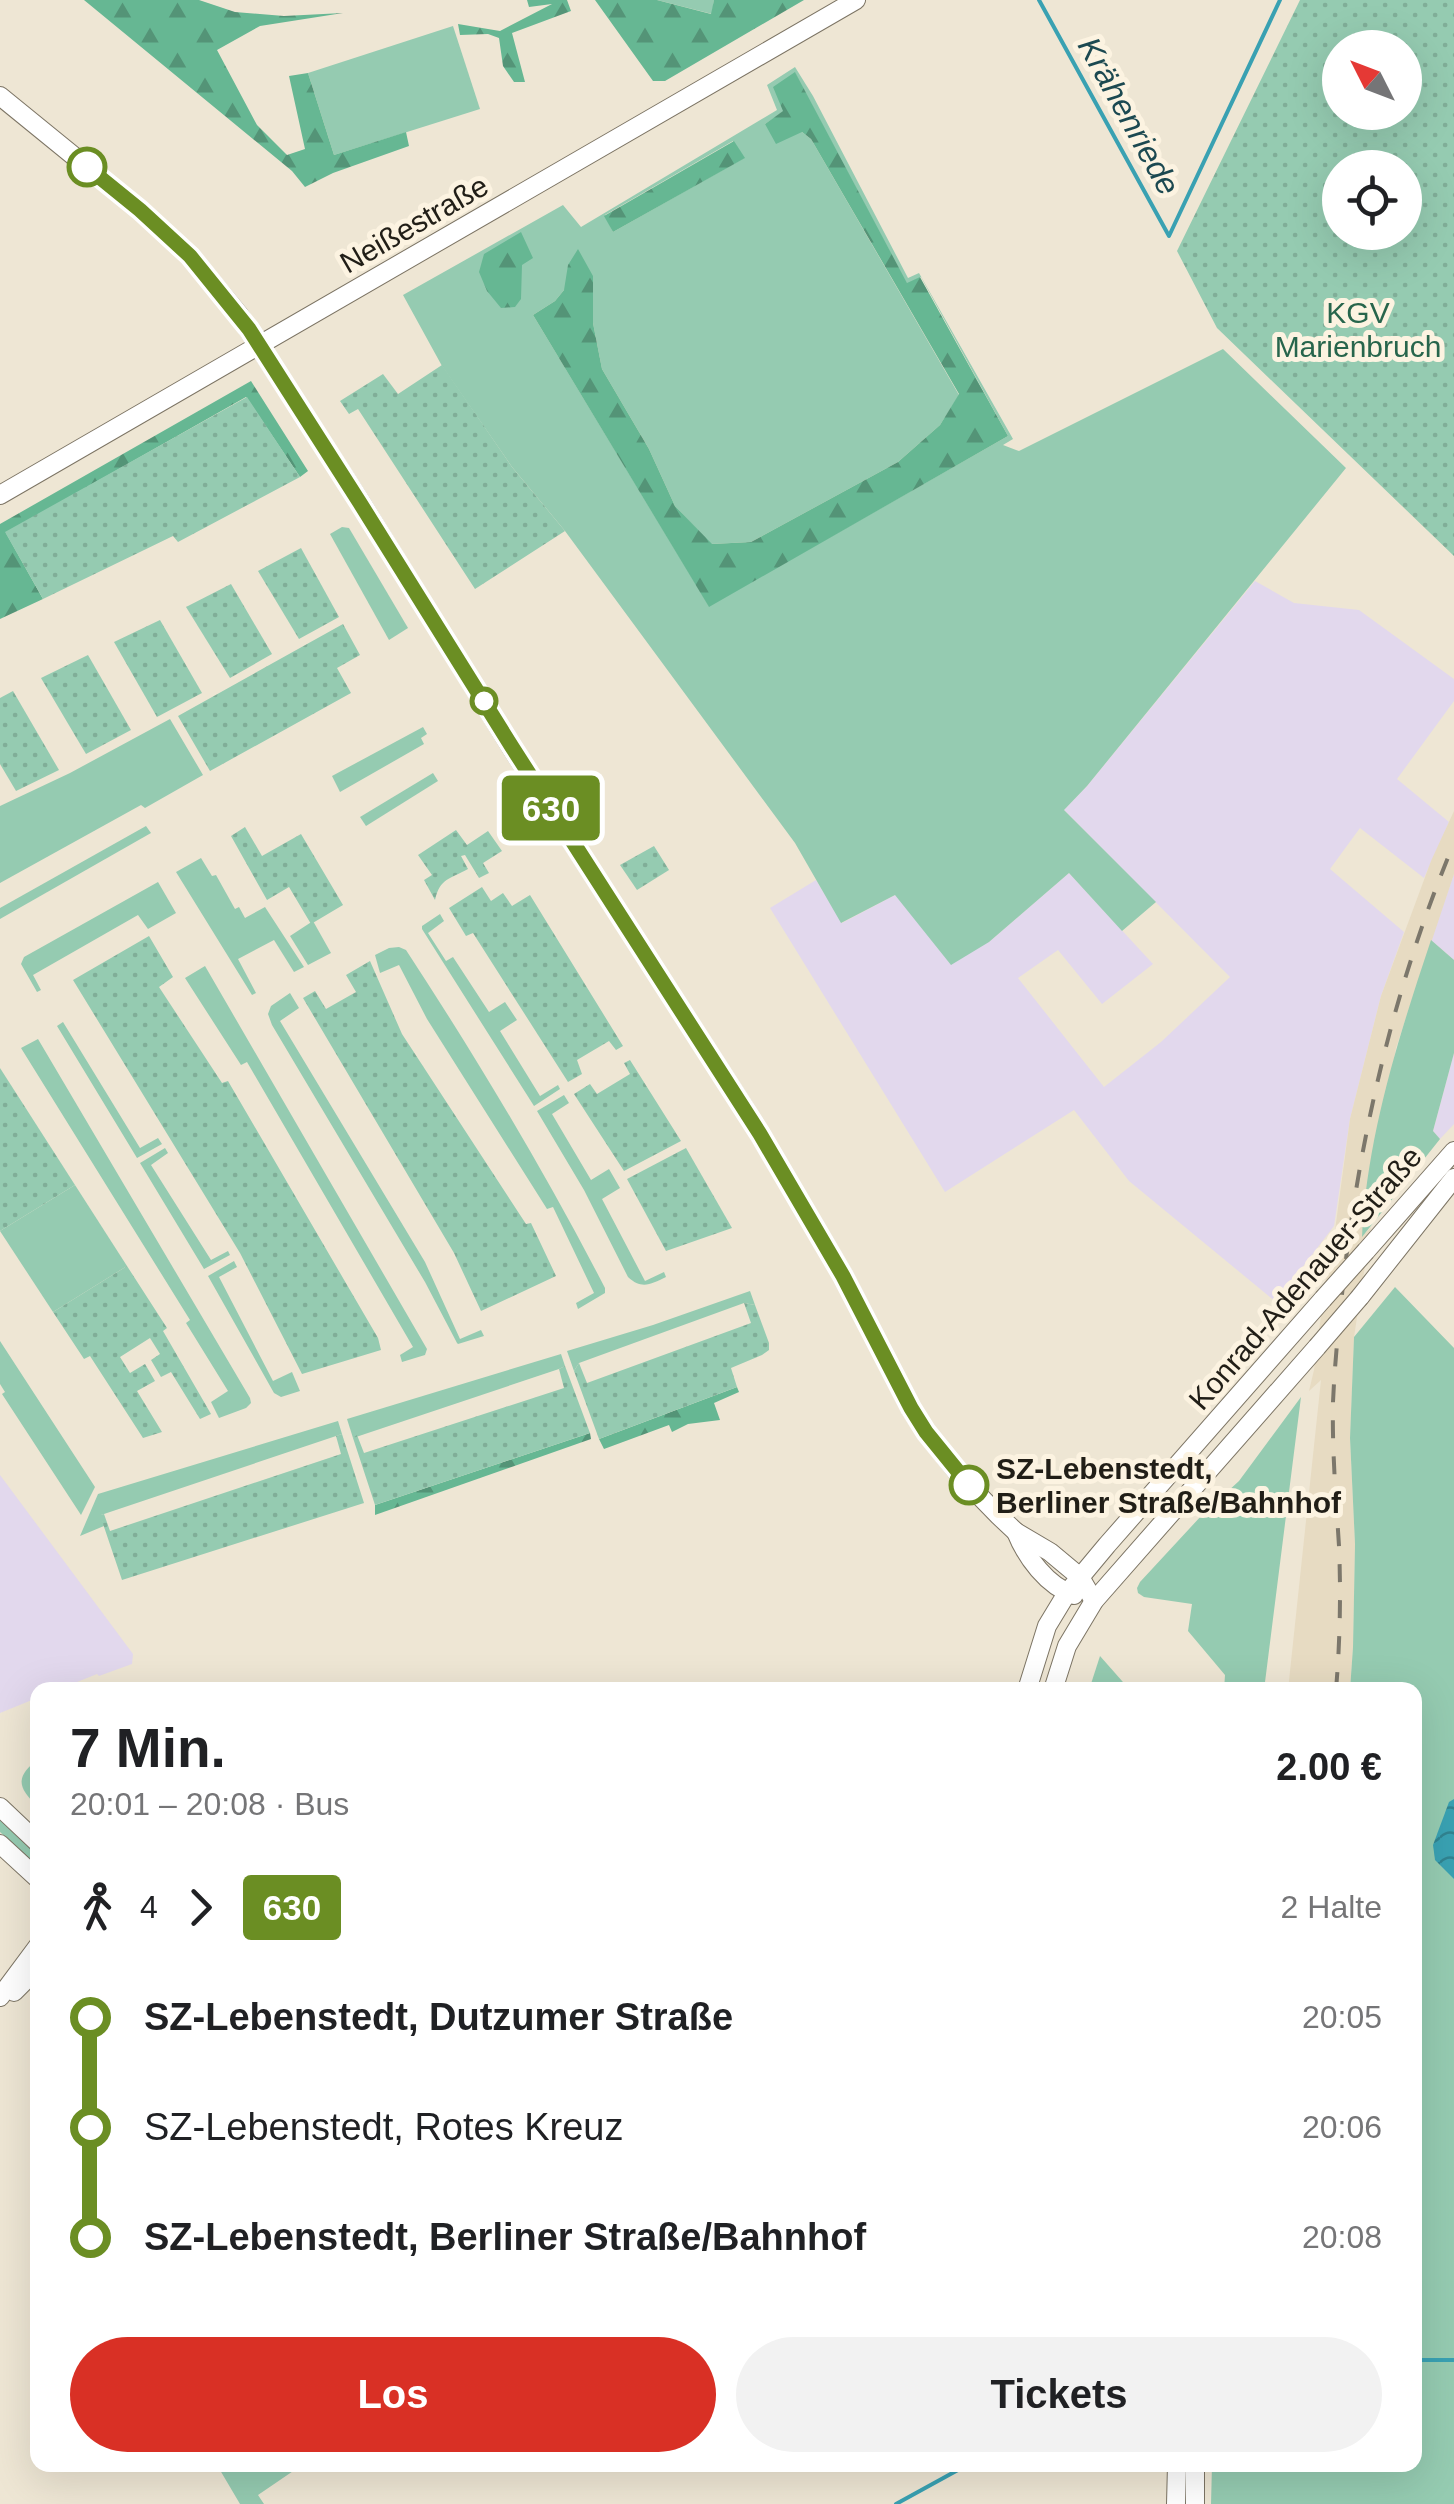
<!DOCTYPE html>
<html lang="de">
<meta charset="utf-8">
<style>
:root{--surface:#fff;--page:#f2f2f2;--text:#202124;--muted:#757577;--accent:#d93025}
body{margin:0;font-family:Arial,sans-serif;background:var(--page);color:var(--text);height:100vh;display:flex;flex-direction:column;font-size:38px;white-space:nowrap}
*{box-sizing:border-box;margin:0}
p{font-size:32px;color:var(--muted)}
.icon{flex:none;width:55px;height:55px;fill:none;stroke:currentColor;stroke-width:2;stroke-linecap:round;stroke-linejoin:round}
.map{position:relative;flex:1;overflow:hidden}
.sheet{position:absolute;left:30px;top:1682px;width:1392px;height:790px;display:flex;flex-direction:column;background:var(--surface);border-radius:20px;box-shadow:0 10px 40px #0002}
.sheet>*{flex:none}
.badge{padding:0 20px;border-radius:8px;font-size:35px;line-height:65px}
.needle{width:65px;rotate:312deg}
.tools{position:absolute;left:1322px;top:30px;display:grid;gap:20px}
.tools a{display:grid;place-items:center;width:100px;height:100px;border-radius:50%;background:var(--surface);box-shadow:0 10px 40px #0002;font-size:50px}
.map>.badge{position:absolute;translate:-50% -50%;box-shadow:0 0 0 5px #fff}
.legs{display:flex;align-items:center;gap:15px;height:110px;padding:0 40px;font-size:32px}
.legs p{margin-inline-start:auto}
.summary{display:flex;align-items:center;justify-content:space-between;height:170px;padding:0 40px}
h1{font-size:55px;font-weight:800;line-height:75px}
.cta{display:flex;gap:20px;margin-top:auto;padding:20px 40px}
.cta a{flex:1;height:115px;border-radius:60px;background:var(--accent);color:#fff;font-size:40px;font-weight:800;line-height:115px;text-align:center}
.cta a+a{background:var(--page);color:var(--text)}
ul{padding:0 40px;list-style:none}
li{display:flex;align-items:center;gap:35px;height:110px;font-size:38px}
li i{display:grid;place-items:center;width:15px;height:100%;margin:0 12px;background:currentColor}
li i::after{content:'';width:25px;height:25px;margin:-12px;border:8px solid;border-radius:50%;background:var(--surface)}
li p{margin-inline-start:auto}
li:first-child i{background:linear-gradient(#0000 50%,currentColor 0)}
li:last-child i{background:linear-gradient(currentColor 50%,#0000 0)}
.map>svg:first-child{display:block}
</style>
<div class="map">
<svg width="1454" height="2504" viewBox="0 0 1454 2504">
<defs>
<pattern id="forest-firs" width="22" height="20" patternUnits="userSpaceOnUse" patternTransform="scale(2.5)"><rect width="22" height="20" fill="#66b793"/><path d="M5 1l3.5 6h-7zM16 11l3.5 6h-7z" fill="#549477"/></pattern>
<pattern id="garden-dots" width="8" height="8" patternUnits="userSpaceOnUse" patternTransform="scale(2.5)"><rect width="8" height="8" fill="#95cbb1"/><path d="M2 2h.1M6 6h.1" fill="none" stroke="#80ae98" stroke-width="1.8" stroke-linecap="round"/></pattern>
<pattern id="water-waves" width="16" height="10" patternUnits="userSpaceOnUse" patternTransform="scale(2.5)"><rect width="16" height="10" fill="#39a1b2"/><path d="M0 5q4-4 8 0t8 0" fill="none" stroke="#308390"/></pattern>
</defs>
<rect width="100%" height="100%" fill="#eee6d4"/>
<g fill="#e2d8ed">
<path d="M1255,581l39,22 65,7 95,69v22l-57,78 52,43 -25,56 -64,-50 -30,41 74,63 -23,64 -31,123 -16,107 -58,76 -147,-121 -55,-71 -129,82 -175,-284 46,-28 26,43 53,-28 94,47 80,-69 84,91 -51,40 -44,-54 -40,28 86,109 57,-45 69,-65 -166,-167 23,-24z"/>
<path d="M1454,874v86l-23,-20z"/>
<path d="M1454,1053v71l-14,15 -7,-8z"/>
<path d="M0,1475l133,179 -1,10 -33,12 -2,-2 -40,16h-19l-1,8 -37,15z"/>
</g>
<path fill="#e7dbc2" d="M1454,811v63l-58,174 -34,188 9,-9 -17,110 -4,102 5,105 -2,103 -3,43h-62l33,-310 -12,11 5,-21 12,-93 3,-2 21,-156 31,-123 50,-135z"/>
<g fill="#95cbb1" fill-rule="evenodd">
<path d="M657,0h57l-2,14z"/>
<path d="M453,26l27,83 -146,46 -26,-82z"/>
<path d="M795,67l18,29 95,182 11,-5 94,166 -10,6 16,6 204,-102 123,119 -259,318 -23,24 92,92 -34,29 -53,-58 -80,69 -38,23 -56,-70 -54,28 -46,-80 -230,-312 -53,-64 -70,-101 -39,-71 160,-90 18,22 196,-117 -10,-25zM795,73l112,211 14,-7 87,159 -299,170 -176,-291 22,-14 9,-11 29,-14v47l9,46 47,80 26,57 36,38 40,-2 147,-80 42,-37 19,-30 -148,-256 -9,-7 -37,-8 19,-13zM733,141l11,17 -131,74 -8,-17z"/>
<path d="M342,527l7,1 59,100 -19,12 -59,-106z"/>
<path d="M170,719l33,56 -58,33 -4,-3 -141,78v-77l70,-33z"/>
<path d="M423,727l4,7 -6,4 3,6 -84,48 -8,-16z"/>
<path d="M433,773l5,8 -72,45 -6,-9z"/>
<path d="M146,826l5,7 -151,86v-11z"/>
<path d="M201,858l11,18 4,-1 19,34 4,-2 6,11 20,-11 39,60 -10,5 -20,-32 -36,19 18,34 -4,2 -76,-123z"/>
<path d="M158,882l18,31 -28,16 -10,-14 -105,60 8,15 -4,2 -16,-28 3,-7z"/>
<path d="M440,914l4,7 -16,12 18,28 7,-4 36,55 16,-10 12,18 -17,11 40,65 18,-11 2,4 -26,17 -112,-177v-3z"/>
<path d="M313,921l18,32 -23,12 -18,-29z"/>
<path d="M1431,940l23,20v93l-21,78 7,8 -78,98c5,-102 37,-201 69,-297z"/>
<path d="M399,947l7,3c72,110 139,222 199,338v5l-27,16 -2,-6 18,-10 -41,-86 -6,2 -120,-190 -28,-54 -19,8 -5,-18 14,-7z"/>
<path d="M205,966l222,383 -2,6 -23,7 -2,-7 13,-8 -166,-285 -6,3 -56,-87z"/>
<path d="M290,993l9,15 -19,13 145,241 35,77 21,-9 3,6 -26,8 -1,-1 -32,-61 -153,-257 -4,-11 3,-8z"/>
<path d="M63,1022l77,126 18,-10 4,6 -25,14 -80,-132z"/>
<path d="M38,1039l212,359 1,5 -5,5 -27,10 -8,-16 17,-11 -42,-68 4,-3 -169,-272z"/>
<path d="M564,1095l5,8 -17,11 39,66 18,-11 11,19 -18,11 43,82 19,-9 2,5c-15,7 -24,13 -38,0l-44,-87 -47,-79z"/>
<path d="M165,1148l3,5 -17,12 60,95 17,-9 2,4 -26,14 -64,-106z"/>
<path d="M75,1185l52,81 -74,46 -53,-81z"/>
<path d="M234,1261l3,6 -18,10 54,104 19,-9 8,19 -19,6 -7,-4 -66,-117z"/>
<path d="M1395,1287l59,61v1156h-243l1,-39h203v-775h-65l3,-43 2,-103 -5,-106 4,-101z"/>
<path d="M750,1291l5,14 -11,-2 -165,60 -5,8 -7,-20 86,-26z"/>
<path d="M0,1341l95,146 -14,28 -79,-121 3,-2 -5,-8z"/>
<path d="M561,1354l4,12 -6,3 -206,69 -6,-19z"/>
<path d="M1301,1397l-37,293h-40l1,-15 -37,-44 4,-27 -48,-7 -6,-4 -1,-5 3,-6 62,-67 37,-34z"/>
<path d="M338,1421l4,13 -238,80 -3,1 3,11 -24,10 18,-42z"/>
<path d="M1100,1656l30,34h-41z"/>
<path d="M37,1760v46c-19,-18 -22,-29 0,-46z"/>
<path d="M0,1815l37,36v15l-37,-34z"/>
<path d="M217,2465h85l-44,30 6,9h-24z"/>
</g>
<g fill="url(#forest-firs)">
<path d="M84,0h115l36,12 49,4 59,-3 -83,13 -43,24 40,75 30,30 18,-6 -16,-73 19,-3 26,82 72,-23 3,14 -76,27 -28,14 -13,-16z"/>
<path d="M527,0h40l4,11 -59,22 13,49h-11l-11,-16 -4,-28 -11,-4 -28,1 -2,-11 42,7 52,-27 -23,3z"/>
<path d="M595,0h62l54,14 3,-14h90l-139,81h-12z"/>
<path d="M795,72l112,211 13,-6 88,159 -299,171 -176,-292 22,-14 9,-11 4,-25 10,-16 15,27v47l9,46 47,80 26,57 37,38 39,-2 147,-80 42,-37 19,-31 -148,-255 -9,-7 -26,12 -11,-20 18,-13 -10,-24z"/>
<path d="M734,141l11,17 -132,74 -9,-16z"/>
<path d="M521,232l12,26 -11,7 -1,34 -6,8 -14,1 -14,-17 -8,-19 5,-18z"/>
<path d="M251,381l57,90 -8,6 -54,-80 -240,136 37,66 -43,20v-95z"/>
<path d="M737,1387l2,5 -25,11 6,17 -32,4 -16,8 -3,-7 -65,24 -5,-10z"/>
<path d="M590,1433l1,6 -216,76v-10z"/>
</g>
<g fill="url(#garden-dots)" fill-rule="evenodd">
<path d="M1300,0h154v556l-237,-228 -40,-77zM1340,48h65v64h-65zM1340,168h65v64h-65z"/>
<path d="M442,365l70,102 53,64 -90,58 -117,-180 -9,5 -9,-13 43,-27 15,20z"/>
<path d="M247,397l53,80 -122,65 -5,-6 -130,63 -38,-67z"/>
<path d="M301,548l38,69 -40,22 -41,-68z"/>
<path d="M231,584l41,70 -42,24 -44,-71z"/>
<path d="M160,620l42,73 -45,24 -43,-75z"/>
<path d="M343,624l17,31 -23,13 14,25 -141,78 -32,-55z"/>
<path d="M88,655l43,75 -45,24 -45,-76z"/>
<path d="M13,691l46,79 -43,21 -16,-27v-66z"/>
<path d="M245,827l17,29 39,-22 42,71 -32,19 -22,-37 -22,13 -36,-64z"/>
<path d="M456,830l11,15 21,-14 14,20 -19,12 6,10 -10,5 -14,-23 -4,1 7,13c-18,10 -28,9 -33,31l-11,-20 8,-5 -14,-20z"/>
<path d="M654,846l15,24 -32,20 -17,-25z"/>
<path d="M482,887l9,14 12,-8 9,13 18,-11 93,151 -7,4 -7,-9 -32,19 5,14 -14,8 -95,-149 -7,3 -17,-28z"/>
<path d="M149,936l24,41 -14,10 63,96 6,-2 150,257 3,12 -79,24 -62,-121 -167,-273z"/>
<path d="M370,961l32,73 124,190 5,-1 25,53 -75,35 -27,-58 -151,-255 12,-7 11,18 30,-17 -10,-17z"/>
<path d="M630,1060l51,81 -57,30 -50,-77 16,-10 7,10 33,-20 -6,-11z"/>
<path d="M0,1068l75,117 -75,46z"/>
<path d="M686,1148l46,80 -66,23 -39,-72z"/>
<path d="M127,1266l40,62 -4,3 48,83 -11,5 -29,-47 -10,5 -10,-17 9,-6 -10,-16 -30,19 10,16 15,-9 10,17 -18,10 25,41 -19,6 -53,-82 -6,3 -31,-47z"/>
<path d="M744,1303l11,2 14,38v7l-7,5 -31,13 6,19 -138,52 -25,-68 5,-8 8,20 164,-60z"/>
<path d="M565,1366l25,67 -215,72 -22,-67 4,-3 7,18 200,-65 -5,-19z"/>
<path d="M342,1434l22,69 -242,77 -22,-65 4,-1 6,17 231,-77 -5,-18z"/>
</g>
<path fill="url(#water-waves)" d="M1454,1799v80l-19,-19 -2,-15 16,-43z"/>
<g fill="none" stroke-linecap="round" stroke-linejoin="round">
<g stroke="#39a1b2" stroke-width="4">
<path d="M1039,0l130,236 111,-236"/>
<path d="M1415,2360h39"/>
<path d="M896,2504l71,-39"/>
</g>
<defs>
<g id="minor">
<path d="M0,96l140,114 50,46 49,59 122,188 150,244 233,361 99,167 68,134 15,23 36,46 37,38 17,16 34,20 30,25 14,24"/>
<path d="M0,495l856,-495"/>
<path d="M1366,1251l88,-100"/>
<path d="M1360,1297l94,-119"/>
<path d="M1016,1532c10,25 31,54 58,63"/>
<path d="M1027,1690l20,-64 20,-33 40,-48 216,-246"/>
<path d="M1053,1690l14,-44 27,-45 223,-254"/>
<path d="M0,1807l38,36"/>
<path d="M0,1844l38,35"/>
<path d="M14,1992l24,-24"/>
<path d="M0,1997l38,-51"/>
<path d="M1176,2504l1,-39"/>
<path d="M1195,2504v-39"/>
</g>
</defs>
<use href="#minor" stroke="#7c7464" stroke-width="20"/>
<use href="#minor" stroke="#fff" stroke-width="18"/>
<path stroke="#7c776b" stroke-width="4" stroke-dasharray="18 18" stroke-linecap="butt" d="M1336,1690c4,-48 5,-96 3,-144 -3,-48 -7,-95 -6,-144 2,-45 7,-90 12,-135 18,-146 52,-288 109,-424"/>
<defs>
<g id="minor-bridge">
<path d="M1323,1299l43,-48"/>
<path d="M1317,1347l43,-50"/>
</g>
</defs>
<use href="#minor-bridge" stroke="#7c7464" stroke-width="20" stroke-linecap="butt"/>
<use href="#minor-bridge" stroke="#fff" stroke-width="18"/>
</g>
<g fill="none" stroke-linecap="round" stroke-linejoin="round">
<defs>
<path id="line-1" d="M87,167l53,43 50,46 59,73 111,174 152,244 248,387 83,142 68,132 15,24 43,53"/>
</defs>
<use href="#line-1" stroke="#fff" stroke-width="22"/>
<use href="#line-1" stroke="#6b8e23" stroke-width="15"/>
</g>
<g fill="#fff" stroke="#6b8e23" stroke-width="5">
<circle cx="87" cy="167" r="18"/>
<circle cx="484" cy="701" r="12"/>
<circle cx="969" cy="1485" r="18"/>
</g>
<g text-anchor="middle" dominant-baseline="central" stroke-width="10" stroke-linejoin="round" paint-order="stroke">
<g font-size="30" fill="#211e17" stroke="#fcf3e1">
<text transform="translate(414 224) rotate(-30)">Neißestraße</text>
<text transform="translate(1305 1278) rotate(-49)">Konrad-Adenauer-Straße</text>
</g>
<g font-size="30" fill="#27654c" stroke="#fcf3e1">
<text x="1358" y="312">KGV<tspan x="1358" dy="34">Marienbruch</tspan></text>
</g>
<g font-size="30" font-weight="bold" fill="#211e17" stroke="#fcf3e1" text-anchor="start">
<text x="996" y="1468">SZ-Lebenstedt,<tspan x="996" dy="34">Berliner Straße/Bahnhof</tspan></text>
</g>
<g font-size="32" font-style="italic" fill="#1c4951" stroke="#fcf3e1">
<text transform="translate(1129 116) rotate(61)">Krähenriede</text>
</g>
</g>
</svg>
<div class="tools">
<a><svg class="needle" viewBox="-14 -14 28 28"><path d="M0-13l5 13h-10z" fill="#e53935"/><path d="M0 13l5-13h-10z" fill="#757577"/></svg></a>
<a><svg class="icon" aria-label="locate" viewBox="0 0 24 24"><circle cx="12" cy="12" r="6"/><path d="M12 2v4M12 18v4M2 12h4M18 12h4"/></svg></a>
</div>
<b class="badge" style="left:551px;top:808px;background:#6b8e23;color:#fff">630</b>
<section class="sheet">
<div class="summary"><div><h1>7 Min.</h1><p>20:01 – 20:08 · Bus</p></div><b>2.00 €</b></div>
<div class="legs"><svg class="icon" aria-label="walk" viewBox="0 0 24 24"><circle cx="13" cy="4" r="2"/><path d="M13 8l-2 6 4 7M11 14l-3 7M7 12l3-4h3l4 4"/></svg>4<svg class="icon" aria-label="forward" viewBox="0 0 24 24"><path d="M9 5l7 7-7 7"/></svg><b class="badge" style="background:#6b8e23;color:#fff">630</b><p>2 Halte</p></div>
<ul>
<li><i style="color:#6b8e23"></i><b>SZ-Lebenstedt, Dutzumer Straße</b><p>20:05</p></li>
<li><i style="color:#6b8e23"></i><span>SZ-Lebenstedt, Rotes Kreuz</span><p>20:06</p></li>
<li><i style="color:#6b8e23"></i><b>SZ-Lebenstedt, Berliner Straße/Bahnhof</b><p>20:08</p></li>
</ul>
<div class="cta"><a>Los</a><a>Tickets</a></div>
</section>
</div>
